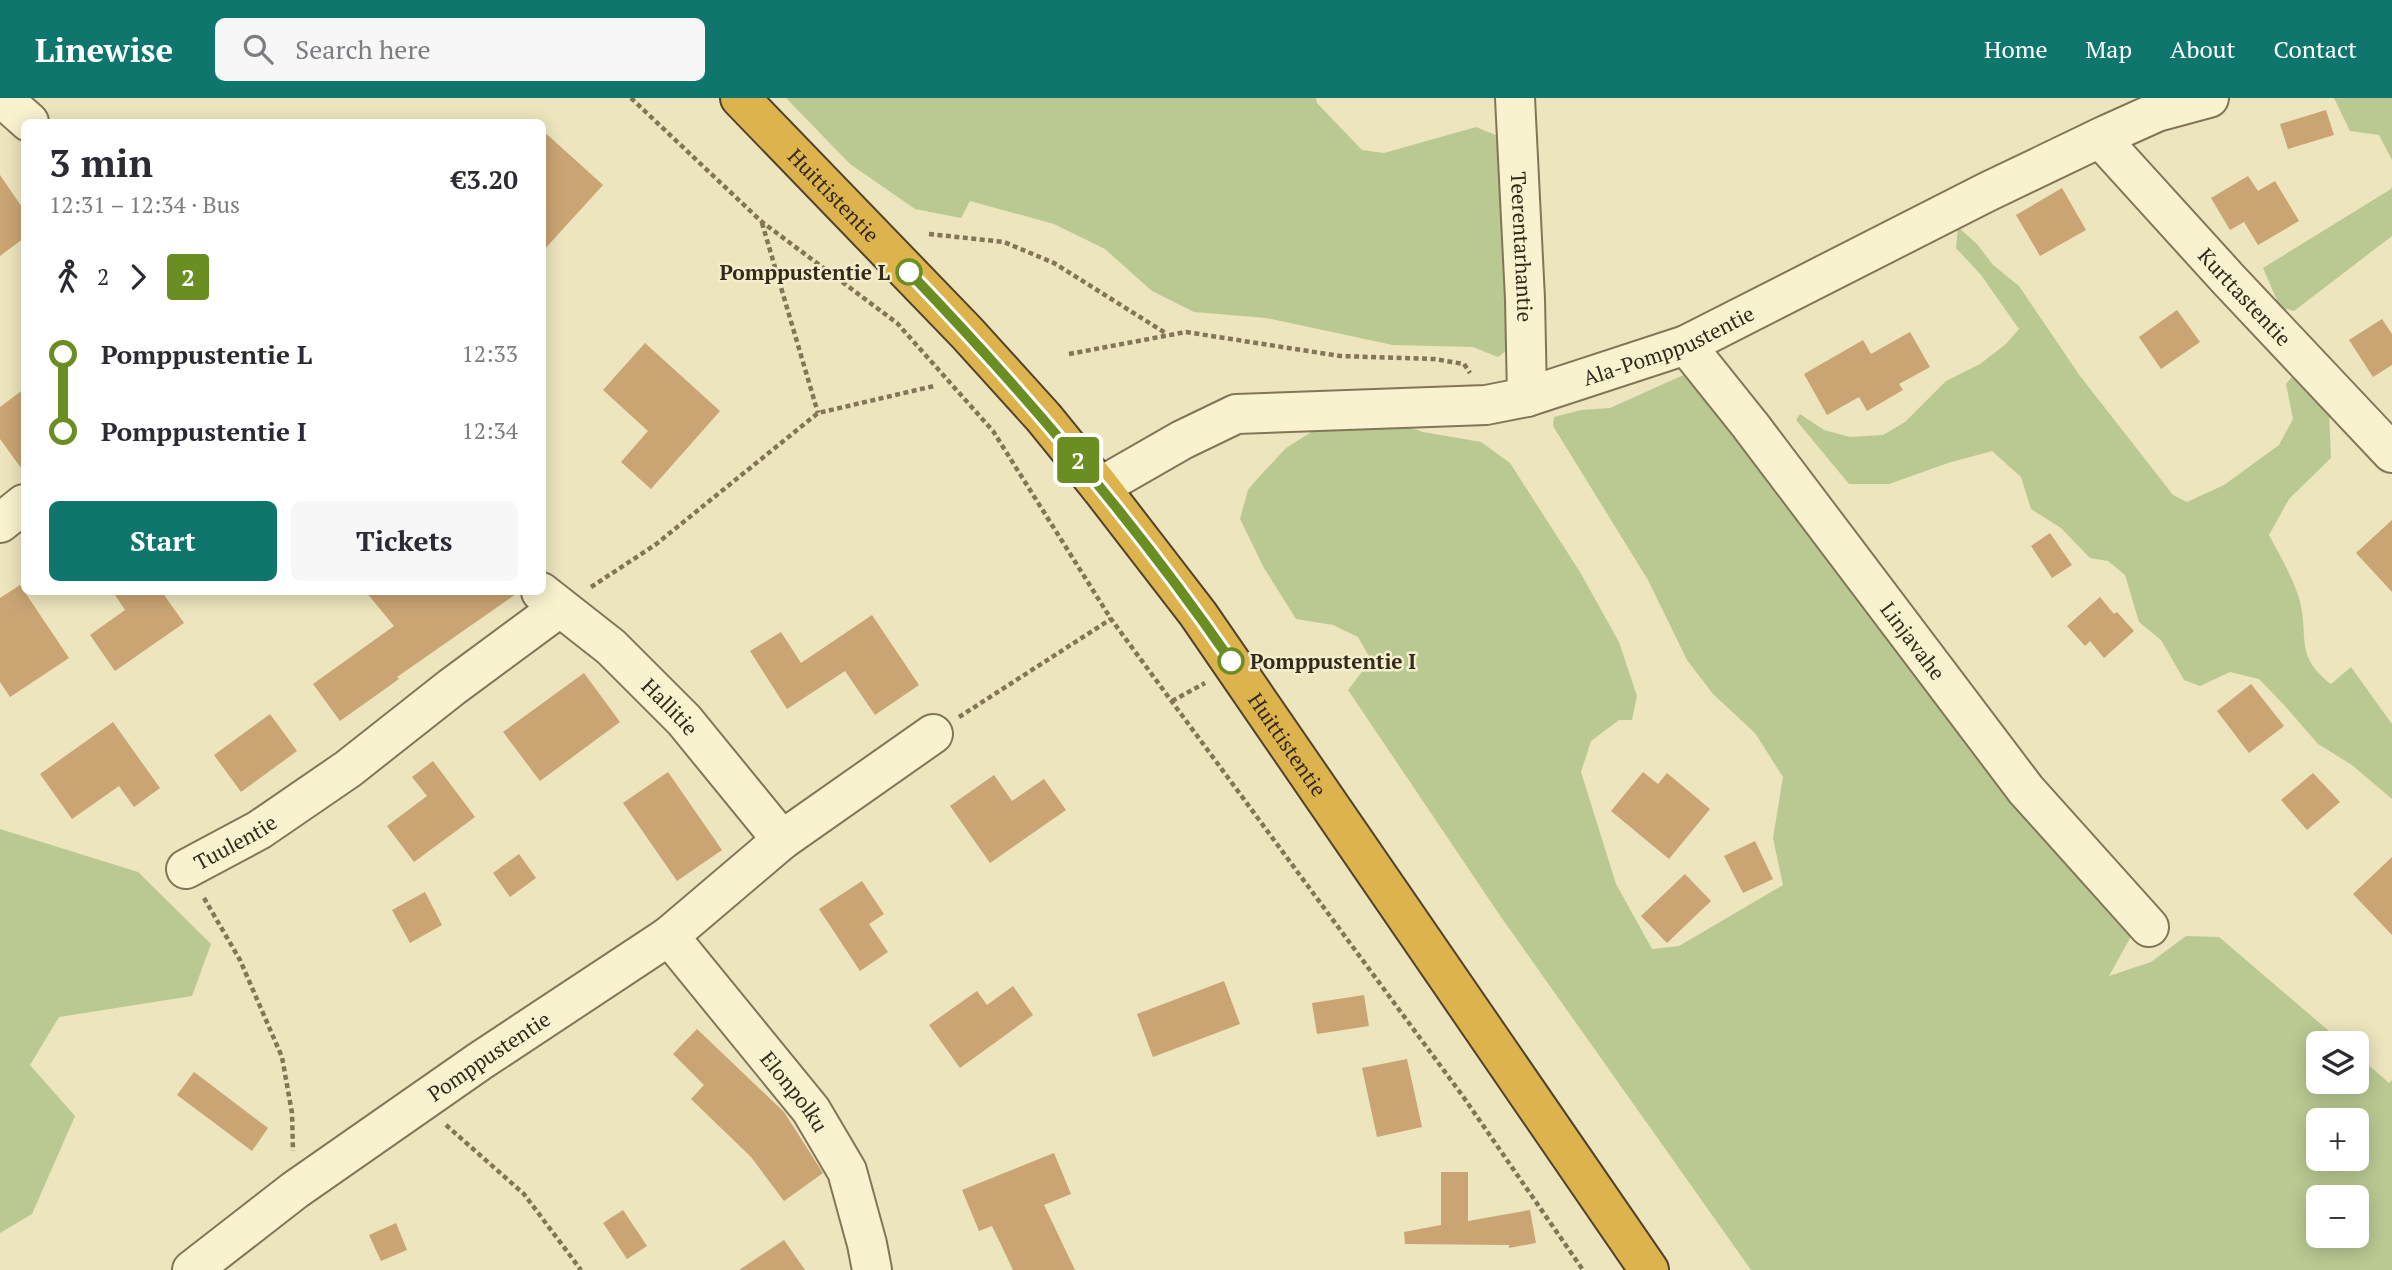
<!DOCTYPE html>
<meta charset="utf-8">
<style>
:root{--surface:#fff;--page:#f7f7f7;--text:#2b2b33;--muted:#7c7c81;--accent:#0f766e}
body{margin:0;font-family:"PT Serif",serif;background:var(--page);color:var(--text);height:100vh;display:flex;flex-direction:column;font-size:26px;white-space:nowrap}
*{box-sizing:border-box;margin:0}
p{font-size:23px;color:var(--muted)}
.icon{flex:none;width:38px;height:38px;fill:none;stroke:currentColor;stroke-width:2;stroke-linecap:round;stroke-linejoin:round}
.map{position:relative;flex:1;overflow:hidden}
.panel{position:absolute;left:21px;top:21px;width:525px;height:476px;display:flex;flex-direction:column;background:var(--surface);border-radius:10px;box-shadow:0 4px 18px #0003}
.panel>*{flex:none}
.badge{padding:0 14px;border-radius:5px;font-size:24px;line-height:46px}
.tools{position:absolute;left:2306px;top:933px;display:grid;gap:14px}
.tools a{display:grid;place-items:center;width:63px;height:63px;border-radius:10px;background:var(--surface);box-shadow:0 4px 18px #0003;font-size:35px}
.map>.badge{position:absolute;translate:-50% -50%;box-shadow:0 0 0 4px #fff}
.legs{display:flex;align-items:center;gap:10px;height:77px;padding:0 28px;font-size:23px}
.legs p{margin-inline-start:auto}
.headline{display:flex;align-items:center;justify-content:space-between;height:119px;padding:0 28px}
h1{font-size:38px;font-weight:800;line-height:52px}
.cta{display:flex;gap:14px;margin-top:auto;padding:14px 28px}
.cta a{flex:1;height:80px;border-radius:10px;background:var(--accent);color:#fff;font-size:28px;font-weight:800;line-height:80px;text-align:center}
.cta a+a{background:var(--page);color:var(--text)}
ul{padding:0 28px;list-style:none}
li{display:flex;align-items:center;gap:24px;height:77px;font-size:26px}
li i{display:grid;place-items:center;width:10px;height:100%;margin:0 9px;background:currentColor}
li i::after{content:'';width:18px;height:18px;margin:-9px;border:5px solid;border-radius:50%;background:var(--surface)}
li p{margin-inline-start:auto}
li:first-child i{background:linear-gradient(#0000 50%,currentColor 0)}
li:last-child i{background:linear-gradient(currentColor 50%,#0000 0)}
header{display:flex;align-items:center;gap:42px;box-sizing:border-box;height:98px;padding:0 35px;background:var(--accent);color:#fff}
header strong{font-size:33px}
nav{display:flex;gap:38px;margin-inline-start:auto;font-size:24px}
.search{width:490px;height:63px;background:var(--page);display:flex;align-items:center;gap:18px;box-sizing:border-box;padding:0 24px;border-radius:10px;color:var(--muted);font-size:26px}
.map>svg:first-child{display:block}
</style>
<header>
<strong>Linewise</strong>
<div class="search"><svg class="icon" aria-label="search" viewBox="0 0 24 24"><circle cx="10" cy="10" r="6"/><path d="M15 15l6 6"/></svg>Search here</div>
<nav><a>Home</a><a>Map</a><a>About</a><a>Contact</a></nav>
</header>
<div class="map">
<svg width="2392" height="1172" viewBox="0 0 2392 1172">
<rect width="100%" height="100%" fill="#ece5bd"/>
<g fill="#bac992" fill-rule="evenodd">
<path d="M786,0h530l1,5 45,47 22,3 92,-26 22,9 10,188 -2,27 -8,6 -25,-10 -80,-2 -127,-27 -72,-6 -42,-21 -47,-42 -51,-25 -84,-23 -9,17 -46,-9 -65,-45z"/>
<path d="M2334,0h58v62l-13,-25 -29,-4z"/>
<path d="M2392,89v49l-98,75 -14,-4 -17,-39 128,-79z"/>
<path d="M1958,129l19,17 16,21 26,21 61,90 93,119 14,7 37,-17 55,-40 14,-26 -7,-35 10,-12 33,38 2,48 -42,41 -20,36c10,19 22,39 29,60 13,40 -6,59 33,89l20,-17 41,57v75l-40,-34 -34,-21 -33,-38 -26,-27 -29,-7 -30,14 -16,-6 -23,-40 -22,-18 -14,-47 -17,-14 -18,-3 -29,-30 -30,-19 -10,-32 -29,-26 -44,12 -59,21h-40l-53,-64 4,-6 24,16 26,7 33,-2 22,-13 41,-41 34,-17 26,-20 13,-15 -38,-54 -25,-27z"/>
<path d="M1688,275l446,558 -25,45 42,-14 35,-26 33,1 124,106h-24v39h38v-27l32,28 3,-3v190h-641l-250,-353 -153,-227 23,-30 -13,-23 -25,-12 -37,-6 -32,-51 -24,-49 8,-29 10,-12 28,-30 30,-19 84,-5 23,8 58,10 29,21 70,109 39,70 18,54 -5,24h-13l-28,21 -10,31 35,112 36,65 27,-3 104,-61 -10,-47 10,-61 -28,-44 -42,-39 -26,-34 -39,-80 -95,-154 1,-9 27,-7 29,-2zM2319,1022h38v38h-38zM2319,1099h38v39h-38z"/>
<path d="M0,731l138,43 73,72 -19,52 -133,21 -29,48 45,51 -43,98 -32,19z"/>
</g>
<g fill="#caa473">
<path d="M2326,12l8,25 -46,14 -8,-25z"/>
<path d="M542,32l61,55 -61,67z"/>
<path d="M0,77l24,35v28l-24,18z"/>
<path d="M2248,78l10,15 17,-10 24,40 -41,24 -14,-23 -14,8 -19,-32z"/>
<path d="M2062,90l24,42 -46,26 -24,-41z"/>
<path d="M2177,212l23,32 -39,27 -22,-32z"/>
<path d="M2382,221l10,15v31l-19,12 -24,-37z"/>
<path d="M1910,234l20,35 -31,17 4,6 -36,21 -8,-14 -32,18 -23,-41 59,-34 8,14z"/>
<path d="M645,245l75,68 -69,78 -30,-27 27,-31 -45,-41z"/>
<path d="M24,291v83l-24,-33v-32z"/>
<path d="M2392,422v72l-36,-39z"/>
<path d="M2050,435l22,32 -20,13 -21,-32z"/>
<path d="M20,487l49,73 -59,39 -10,-15v-84z"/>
<path d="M113,494h49l22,31 -69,48 -25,-36 35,-25z"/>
<path d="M366,494h153l-122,85 2,2 -59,42 -27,-37 81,-58z"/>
<path d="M2100,499l14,17 3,-2 17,19 -30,27 -14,-17 -5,5 -18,-20z"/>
<path d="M872,517l47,70 -44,30 -30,-44 -58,38 -37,-58 31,-19 20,31z"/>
<path d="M584,575l36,49 -80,59 -37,-49z"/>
<path d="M2251,586l33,42 -35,27 -32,-42z"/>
<path d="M270,616l27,37 -56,41 -27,-37z"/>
<path d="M113,624l47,66 -26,19 -15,-21 -47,33 -32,-45z"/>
<path d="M433,663l42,56 -61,45 -27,-36 40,-30 -15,-19z"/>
<path d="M668,674l54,78 -45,31 -54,-78z"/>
<path d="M1643,674l15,12 9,-11 43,36 -41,50 -58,-48z"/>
<path d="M2313,675l27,29 -33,28 -26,-30z"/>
<path d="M994,677l18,26 32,-22 22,31 -76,53 -40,-57z"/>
<path d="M1755,743l18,38 -30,14 -19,-37z"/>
<path d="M519,756l17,24 -26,19 -17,-24z"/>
<path d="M2392,759v78l-39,-41z"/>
<path d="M1685,776l26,27 -44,42 -26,-27z"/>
<path d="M862,783l22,33 -15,10 19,28 -28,19 -41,-62z"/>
<path d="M425,794l17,33 -32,18 -18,-33z"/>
<path d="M1224,883l16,43 -87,33 -16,-43z"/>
<path d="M1013,888l20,29 -73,53 -31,-43 48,-34 10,14z"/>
<path d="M1364,897l5,31 -52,8 -5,-31z"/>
<path d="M697,931l87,83 39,61 -39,28 -33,-44 -60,-58 13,-14 -31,-31z"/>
<path d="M1407,961l15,68 -45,10 -15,-69z"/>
<path d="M194,974l74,56 -16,23 -75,-56z"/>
<path d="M1054,1055l17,41 -27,11 31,65h-62l-21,-44 -13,5 -17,-41z"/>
<path d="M1441,1074h27v49l62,-11 6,33 -27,5v-3l-104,-1 -1,-12 37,-7z"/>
<path d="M623,1112l24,36 -20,13 -24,-36z"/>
<path d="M396,1125l11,27 -26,11 -12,-26z"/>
<path d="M784,1142l21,30h-66z"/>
</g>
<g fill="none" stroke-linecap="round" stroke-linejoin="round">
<defs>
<g id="minor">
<path d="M2,0l27,24"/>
<path id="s1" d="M1515,0l10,201 2,98"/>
<path id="s2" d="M2100,40l129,142 163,173"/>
<path id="s3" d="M1686,247l64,80 276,365 123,137"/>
<path id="s4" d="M1100,389l82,-47 54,-26 250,-9 41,-8 159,-52 301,-153 121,-58 49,-22 52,-14"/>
<path d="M0,425l24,-19"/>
<path id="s5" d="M541,494l70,55 73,73 98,120"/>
<path id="s6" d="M186,771l73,-39 89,-61 104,-82 107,-79"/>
<path id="s7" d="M669,838l142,174 36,61 20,73 5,26"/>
<path id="s8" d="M192,1172l103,-80 185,-129 189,-125 113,-96 151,-106"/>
</g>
<g id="highway">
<path id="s9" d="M740,0l227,235 77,85 56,69 98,127 451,656"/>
</g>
</defs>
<use href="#minor" stroke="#837557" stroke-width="42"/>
<use href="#highway" stroke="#51422b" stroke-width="42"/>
<g stroke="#837557" stroke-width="4.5" stroke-dasharray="5 3.5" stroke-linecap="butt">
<path d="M631,0l131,124 135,101 96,108 118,188 351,476 121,175"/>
<path d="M762,125l56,190"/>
<path d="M929,136l75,8 50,21 113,71"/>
<path d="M1069,256l117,-22 154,24 94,3 30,5 6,9"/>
<path d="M591,489l64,-42 163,-132 116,-27"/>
<path d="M1172,603l33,-18"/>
<path d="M959,619l152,-98"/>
<path d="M204,800l36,62 42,97 10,56 1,38"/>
<path d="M446,1027l78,69 57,76"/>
</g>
<use href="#minor" stroke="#f8f2cf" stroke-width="38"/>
<use href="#highway" stroke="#dcb34d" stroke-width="38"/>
</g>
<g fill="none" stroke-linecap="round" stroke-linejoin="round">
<defs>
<path id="line-1" d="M909,174c117,122 226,250 322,389"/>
</defs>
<use href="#line-1" stroke="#fff" stroke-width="16"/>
<use href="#line-1" stroke="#6b8e23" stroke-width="10"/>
</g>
<g fill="#fff" stroke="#6b8e23" stroke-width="3.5">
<circle cx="909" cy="174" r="12"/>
<circle cx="1231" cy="563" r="12"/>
</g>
<g text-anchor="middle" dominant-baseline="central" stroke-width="5" stroke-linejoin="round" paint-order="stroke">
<g font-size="21" fill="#332a1b" stroke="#f4eecc">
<text stroke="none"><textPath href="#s9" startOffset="135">Huittistentie</textPath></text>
<text stroke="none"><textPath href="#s1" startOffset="149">Teerentarhantie</textPath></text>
<text stroke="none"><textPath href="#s2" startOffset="215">Kurttastentie</textPath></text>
<text stroke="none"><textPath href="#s4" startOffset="597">Ala-Pomppustentie</textPath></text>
<text stroke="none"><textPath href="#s3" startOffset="373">Linjavahe</textPath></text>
<text stroke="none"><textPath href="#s5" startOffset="173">Hallitie</textPath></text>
<text stroke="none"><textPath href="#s9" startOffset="849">Huittistentie</textPath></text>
<text stroke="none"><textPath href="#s6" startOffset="56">Tuulentie</textPath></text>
<text stroke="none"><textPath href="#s8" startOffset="366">Pomppustentie</textPath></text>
<text stroke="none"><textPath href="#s7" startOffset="200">Elonpolku</textPath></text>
</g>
<g font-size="21" font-weight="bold" fill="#332a1b" stroke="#f4eecc" text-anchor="end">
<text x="890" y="174">Pomppustentie L</text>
<text x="1250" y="563" text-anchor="start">Pomppustentie I</text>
</g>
</g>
</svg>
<div class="tools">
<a><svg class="icon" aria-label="layers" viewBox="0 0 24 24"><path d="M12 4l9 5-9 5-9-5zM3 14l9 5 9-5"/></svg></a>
<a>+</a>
<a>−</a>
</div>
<b class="badge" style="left:1078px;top:362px;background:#6b8e23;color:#fff">2</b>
<section class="panel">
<div class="headline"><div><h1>3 min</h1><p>12:31 – 12:34 · Bus</p></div><b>€3.20</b></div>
<div class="legs"><svg class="icon" aria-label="walk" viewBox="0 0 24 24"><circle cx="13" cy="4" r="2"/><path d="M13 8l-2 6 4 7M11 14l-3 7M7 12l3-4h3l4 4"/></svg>2<svg class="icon" aria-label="forward" viewBox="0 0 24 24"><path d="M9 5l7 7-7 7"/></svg><b class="badge" style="background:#6b8e23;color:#fff">2</b></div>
<ul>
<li><i style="color:#6b8e23"></i><b>Pomppustentie L</b><p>12:33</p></li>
<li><i style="color:#6b8e23"></i><b>Pomppustentie I</b><p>12:34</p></li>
</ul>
<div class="cta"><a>Start</a><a>Tickets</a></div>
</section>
</div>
